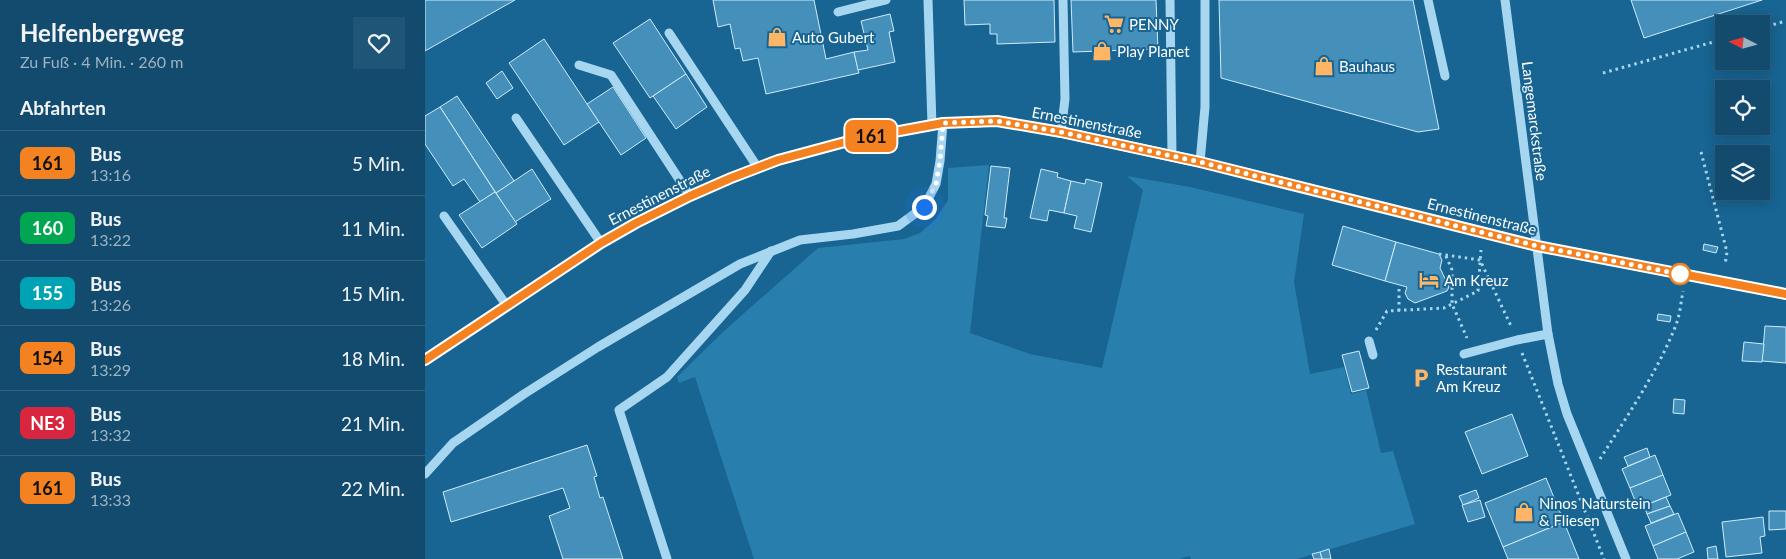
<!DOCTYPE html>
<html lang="de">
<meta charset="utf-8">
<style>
:root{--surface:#124b6e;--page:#1f5576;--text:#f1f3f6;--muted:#9cb3c2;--line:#316381}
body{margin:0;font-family:Lato,sans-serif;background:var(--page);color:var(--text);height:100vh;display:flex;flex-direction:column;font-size:19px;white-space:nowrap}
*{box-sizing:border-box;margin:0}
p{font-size:16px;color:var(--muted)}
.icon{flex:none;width:28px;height:28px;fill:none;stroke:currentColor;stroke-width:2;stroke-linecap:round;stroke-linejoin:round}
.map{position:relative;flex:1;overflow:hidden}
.sheet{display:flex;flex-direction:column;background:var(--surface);width:425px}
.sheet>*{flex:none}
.badge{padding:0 10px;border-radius:8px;font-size:18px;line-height:32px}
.needle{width:32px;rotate:276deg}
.fabs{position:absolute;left:1290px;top:15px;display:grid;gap:10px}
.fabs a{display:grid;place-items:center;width:55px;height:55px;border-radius:0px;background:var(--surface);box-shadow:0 2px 12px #0003,0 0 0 1px var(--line);font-size:25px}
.you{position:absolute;width:25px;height:25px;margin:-12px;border:4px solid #fff;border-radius:50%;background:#1a73e8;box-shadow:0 0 0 8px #1a73e833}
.map>.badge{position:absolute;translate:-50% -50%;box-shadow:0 0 0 2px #fff}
h2{padding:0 20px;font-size:19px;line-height:45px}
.round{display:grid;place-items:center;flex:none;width:52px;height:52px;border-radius:0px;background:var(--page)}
.overview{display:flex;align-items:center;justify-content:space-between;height:85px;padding:0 20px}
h1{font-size:24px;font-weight:700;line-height:38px}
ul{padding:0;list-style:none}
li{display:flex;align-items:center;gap:15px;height:65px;padding:0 20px;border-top:1px solid var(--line)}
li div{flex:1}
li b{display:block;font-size:19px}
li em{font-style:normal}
li .badge{min-width:55px;font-weight:700;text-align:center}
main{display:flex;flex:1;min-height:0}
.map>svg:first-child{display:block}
</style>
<main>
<section class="sheet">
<div class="overview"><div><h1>Helfenbergweg</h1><p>Zu Fuß · 4 Min. · 260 m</p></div><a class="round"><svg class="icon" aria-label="heart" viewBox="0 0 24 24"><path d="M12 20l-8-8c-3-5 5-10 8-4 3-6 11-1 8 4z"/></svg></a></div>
<h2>Abfahrten</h2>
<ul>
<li><span class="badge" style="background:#f58220;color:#111">161</span><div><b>Bus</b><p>13:16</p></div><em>5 Min.</em></li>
<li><span class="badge" style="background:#00a651;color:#fff">160</span><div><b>Bus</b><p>13:22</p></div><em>11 Min.</em></li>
<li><span class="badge" style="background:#00a3b4;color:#fff">155</span><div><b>Bus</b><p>13:26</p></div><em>15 Min.</em></li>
<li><span class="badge" style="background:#f58220;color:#111">154</span><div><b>Bus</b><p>13:29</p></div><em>18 Min.</em></li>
<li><span class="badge" style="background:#d7263d;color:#fff">NE3</span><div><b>Bus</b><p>13:32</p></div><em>21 Min.</em></li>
<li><span class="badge" style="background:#f58220;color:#111">161</span><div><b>Bus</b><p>13:33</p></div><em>22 Min.</em></li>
</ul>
</section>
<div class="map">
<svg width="1361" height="559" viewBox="0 0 1361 559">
<rect width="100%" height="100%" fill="#186492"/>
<path fill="#287fae" d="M564,165l-19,168 60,21 72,14 41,-178 -16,-14 63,11 114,27 -10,68 16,92 34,-7 7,27 15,-4 15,63 12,-2 22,73 -118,35h-106l-1,-3 -11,3h-425l-59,-182 -16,6 -2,-6 48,-47 93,-82 86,-9 16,-6 15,-13 13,-20v-32z"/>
<g fill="#4590bb" stroke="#ceebfb">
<path d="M0,0h90l-90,51z"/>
<path d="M288,0h101l12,59 28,-7 5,21 -93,21 -8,-36 -15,3 -3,-13 -5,1 -5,-25 -12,3z"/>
<path d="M539,0h90l1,42 -58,2v-10h-7v-10l-25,1z"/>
<path d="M646,0h85l2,49 -85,3z"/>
<path d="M794,0h194l26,129 -21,3 -197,-54z"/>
<path d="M1206,0h131l-118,38z"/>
<path d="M465,14l4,17 -5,1 6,30 -37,8 -4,-18 14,-2 -7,-29z"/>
<path d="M225,19l36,55 -36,24 -37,-55z"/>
<path d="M119,39l55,83 -35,23 -55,-82z"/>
<path d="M77,71l11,17 -16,11 -11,-16z"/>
<path d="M261,74l21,33 -31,22 -23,-33z"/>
<path d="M188,87l33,51 -25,17 -34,-51z"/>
<path d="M32,96l57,85 -18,12 -56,-86z"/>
<path d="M15,107l55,85 -15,10 -16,-23 -11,7 -28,-42v-28z"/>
<path d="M566,166l19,2 -6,50h3l-2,10 -19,-2 2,-10 -3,-1z"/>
<path d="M107,169l19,30 -36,23 -19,-29z"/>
<path d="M616,169l17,4 -1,4 14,4 -7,32 -15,-3 -2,11 -17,-3z"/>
<path d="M661,179l16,4 -11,49 -17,-4 3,-12 -13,-3 7,-32 14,3z"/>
<path d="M70,192l22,32 -35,24 -23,-33z"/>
<path d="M918,226l53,16 -11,39 -53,-16z"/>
<path d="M971,242l43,12 3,6 -2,8 9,19 -2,4 -32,12 -7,-4 -3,-6 2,-6 -22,-6z"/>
<path d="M1279,244l14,3 -2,6 -13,-3z"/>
<path d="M1233,314l13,2 -1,6 -13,-2z"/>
<path d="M1340,326l21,1v36l-24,-2z"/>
<path d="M1319,342l20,2 -2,18 -20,-1z"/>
<path d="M934,351l10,37 -17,4 -10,-37z"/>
<path d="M1249,399l11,1 -1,14 -11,-1z"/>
<path d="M1087,414l16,42 -46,18 -17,-42z"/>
<path d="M162,445l10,31 -3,1 6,21 3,-1 20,62h-60l-14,-43 21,-8 -7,-20 -112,34 -8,-30z"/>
<path d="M1222,448l3,9 -22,9 -4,-9z"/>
<path d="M1230,455l8,20 -33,13 -8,-19z"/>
<path d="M1238,475l8,20 -33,13 -8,-20z"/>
<path d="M1121,478l18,44 -61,25 -18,-44z"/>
<path d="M1051,490l3,8 -16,7 -4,-9z"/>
<path d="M1241,497l4,9 -23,8 -3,-8z"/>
<path d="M1055,500l5,17 -17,5 -6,-17z"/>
<path d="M1245,506l4,8 -23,9 -4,-9z"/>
<path d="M1344,511h17v18l-17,1z"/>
<path d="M1253,513l8,19 -33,14 -8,-20z"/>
<path d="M1338,517l2,19 -5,1 2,16 -36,4 -4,-35z"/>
<path d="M1139,522l15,37h-71l-5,-12z"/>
<path d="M1261,532l8,20 -17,7h-19l-5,-13z"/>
<path d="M1291,546l2,13h-10l-1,-11z"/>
<path d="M904,549l2,10h-9l-2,-7z"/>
<path d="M895,552l2,7h-8l-2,-5z"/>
</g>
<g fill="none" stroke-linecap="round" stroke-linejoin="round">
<g stroke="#a7d6f0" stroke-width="3" stroke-dasharray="2.5 4" stroke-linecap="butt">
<path d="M1336,28l25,-7"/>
<path d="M1178,73l121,-34"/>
<path d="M1276,152l26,100 -2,13"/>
<path d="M1014,254l41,6 31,66"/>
<path d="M1021,256l6,14v34l15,34"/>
<path d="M974,311v-26"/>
<path d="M951,330l11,-19 57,-3 34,-17 3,-41"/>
<path d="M1097,353l82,206"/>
<path d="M1175,459c27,-43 57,-86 76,-134 4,-11 5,-23 7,-34"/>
</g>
<g stroke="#a7d6f0" stroke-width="9">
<path d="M503,0l4,125"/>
<path d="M745,0l2,156"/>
<path d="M1003,0l17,76"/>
<path d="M1080,0l43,334 10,50 9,30 59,145"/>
<path d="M413,12l48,-12"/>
<path d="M244,33l89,135"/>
<path d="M154,65l32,10 79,121"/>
<path d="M91,118l85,125"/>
<path d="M636,132l4,-33 -2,-99"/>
<path d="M775,162l5,-55v-107"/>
<path d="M19,216l63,90"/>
<path d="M944,341l4,14"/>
<path d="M1039,354l53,-14 31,-6"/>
<path d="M0,474l28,-31 71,-49 74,-47 142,-83 60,-24 53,-6 45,-8 26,-19 12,-23 4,-23 3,-38"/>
<path d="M242,559l-48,-149 48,-33 78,-87 26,-39"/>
</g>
<path stroke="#f0f9ff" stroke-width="12" d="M0,360l176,-117 35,-20 54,-27 41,-18 47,-18 78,-21 87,-16 54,-2 64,11 139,30 337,84 249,48"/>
</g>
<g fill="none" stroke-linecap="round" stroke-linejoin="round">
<defs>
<path id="line" d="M0,360l176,-117 35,-20 54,-27 41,-18 47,-18 78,-21 87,-16 54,-2 64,11 139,30 337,84 249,48"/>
</defs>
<use href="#line" stroke="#fff" stroke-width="11"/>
<use href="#line" stroke="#f58220" stroke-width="8"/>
<path stroke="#fff" stroke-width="5" stroke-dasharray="0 9" d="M499,207l12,-23 4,-23 3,-38 54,-2 64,11 139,30 337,84 143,28"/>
</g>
<defs>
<symbol id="supermarket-bare" viewBox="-9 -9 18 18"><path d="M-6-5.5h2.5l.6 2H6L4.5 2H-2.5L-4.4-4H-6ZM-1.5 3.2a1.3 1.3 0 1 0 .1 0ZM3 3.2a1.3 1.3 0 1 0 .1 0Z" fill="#ffb566" stroke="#186492" stroke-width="2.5" paint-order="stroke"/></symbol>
<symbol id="shop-bare" viewBox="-9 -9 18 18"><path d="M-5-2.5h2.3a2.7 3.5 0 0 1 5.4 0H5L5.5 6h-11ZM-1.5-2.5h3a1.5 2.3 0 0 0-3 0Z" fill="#ffb566" stroke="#186492" stroke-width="2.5" paint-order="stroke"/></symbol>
<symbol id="hotel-bare" viewBox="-9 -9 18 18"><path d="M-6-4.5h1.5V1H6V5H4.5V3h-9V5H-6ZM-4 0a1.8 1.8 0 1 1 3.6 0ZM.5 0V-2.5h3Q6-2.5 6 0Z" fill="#ffb566" stroke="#186492" stroke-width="2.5" paint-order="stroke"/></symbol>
<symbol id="parking-bare" viewBox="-9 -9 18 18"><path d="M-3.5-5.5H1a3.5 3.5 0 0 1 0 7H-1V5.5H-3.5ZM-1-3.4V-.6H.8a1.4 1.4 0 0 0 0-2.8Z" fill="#ffb566" stroke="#186492" stroke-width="2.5" paint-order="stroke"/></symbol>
</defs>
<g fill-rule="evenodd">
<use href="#supermarket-bare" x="675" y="10" width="28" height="28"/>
<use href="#shop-bare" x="338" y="23" width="28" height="28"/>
<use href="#shop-bare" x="663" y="37" width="28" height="28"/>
<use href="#shop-bare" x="885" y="52" width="28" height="28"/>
<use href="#hotel-bare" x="990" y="266" width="28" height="28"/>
<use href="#parking-bare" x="982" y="364" width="28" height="28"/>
<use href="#shop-bare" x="1085" y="498" width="28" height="28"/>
</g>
<circle fill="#fff" stroke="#f58220" stroke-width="2.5" cx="1255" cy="274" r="10"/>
<g text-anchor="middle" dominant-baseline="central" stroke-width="4" stroke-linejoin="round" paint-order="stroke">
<g font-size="15" fill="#fff" stroke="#186492" text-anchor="start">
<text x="704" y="24">PENNY</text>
<text x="367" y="37">Auto Gubert</text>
<text x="692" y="51">Play Planet</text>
<text x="914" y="66">Bauhaus</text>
<text x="1019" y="280">Am Kreuz</text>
<text x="1011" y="369">Restaurant<tspan x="1011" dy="17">Am Kreuz</tspan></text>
<text x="1114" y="503">Ninos Naturstein<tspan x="1114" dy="17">&amp; Fliesen</tspan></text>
</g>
<g font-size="15" fill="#fff" stroke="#186492">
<text transform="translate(1110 121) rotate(83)">Langemarckstraße</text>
<text transform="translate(662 122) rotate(11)">Ernestinenstraße</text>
<text transform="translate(234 195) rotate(-27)">Ernestinenstraße</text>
<text transform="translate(1057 216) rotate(14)">Ernestinenstraße</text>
</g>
</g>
</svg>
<div class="fabs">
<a><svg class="needle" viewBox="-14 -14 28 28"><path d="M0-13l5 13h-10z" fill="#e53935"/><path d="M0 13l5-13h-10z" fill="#9cb3c2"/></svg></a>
<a><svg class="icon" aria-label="locate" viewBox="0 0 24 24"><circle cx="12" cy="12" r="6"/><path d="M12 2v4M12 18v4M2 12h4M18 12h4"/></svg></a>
<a><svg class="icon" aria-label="layers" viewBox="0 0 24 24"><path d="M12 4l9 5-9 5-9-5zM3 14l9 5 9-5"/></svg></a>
</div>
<div class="you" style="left:499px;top:207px"></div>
<b class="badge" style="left:446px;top:136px;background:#f58220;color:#111">161</b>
</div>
</main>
